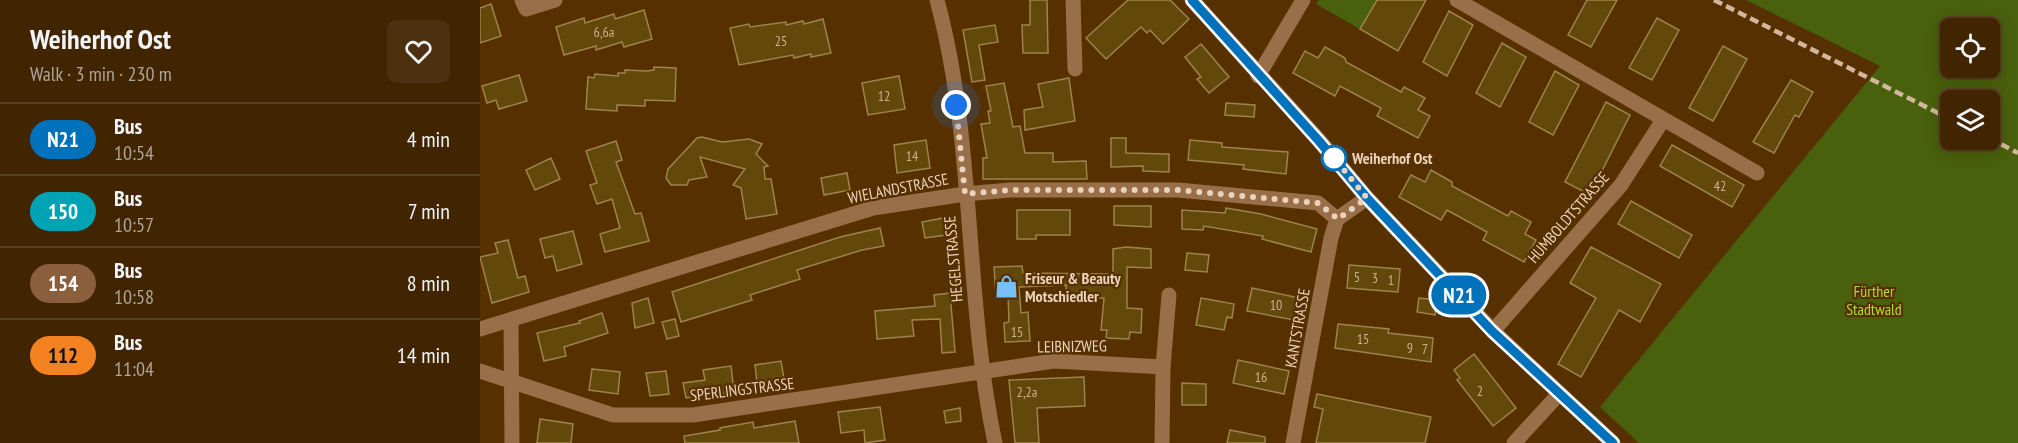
<!DOCTYPE html>
<meta charset="utf-8">
<style>
:root{--surface:#412400;--page:#4c300f;--text:#f1f3f6;--muted:#aea499;--line:#5a4122}
body{margin:0;font-family:"PT Sans Narrow",sans-serif;background:var(--page);color:var(--text);height:100vh;display:flex;flex-direction:column;font-size:22px;white-space:nowrap}
*{box-sizing:border-box;margin:0}
p{font-size:20px;color:var(--muted)}
.icon{flex:none;width:33px;height:33px;fill:none;stroke:currentColor;stroke-width:2;stroke-linecap:round;stroke-linejoin:round}
.map{position:relative;flex:1;overflow:hidden}
.details{display:flex;flex-direction:column;background:var(--surface);width:480px}
.details>*{flex:none}
.badge{padding:0 12px;border-radius:20px;font-size:21px;line-height:39px}
.buttons{position:absolute;left:1460px;top:18px;display:grid;gap:12px}
.buttons a{display:grid;place-items:center;width:60px;height:60px;border-radius:9px;background:var(--surface);box-shadow:0 3px 15px #0003,0 0 0 2px var(--line);font-size:30px}
.you{position:absolute;width:30px;height:30px;margin:-15px;border:4px solid #fff;border-radius:50%;background:#1a73e8;box-shadow:0 0 0 9px #1a73e833}
.map>.badge{position:absolute;translate:-50% -50%;box-shadow:0 0 0 3px #fff}
.round{display:grid;place-items:center;flex:none;width:63px;height:63px;border-radius:9px;background:var(--page)}
.overview{display:flex;align-items:center;justify-content:space-between;height:102px;padding:0 30px}
h1{font-size:28px;font-weight:600;line-height:45px}
ul{padding:0;list-style:none}
li{display:flex;align-items:center;gap:18px;height:72px;padding:0 30px;border-top:2px solid var(--line)}
li div{flex:1}
li b{display:block;font-size:22px}
li em{font-style:normal}
li .badge{min-width:66px;font-weight:700;text-align:center}
main{display:flex;flex:1;min-height:0}
.map>svg:first-child{display:block}
</style>
<main>
<section class="details">
<div class="overview"><div><h1>Weiherhof Ost</h1><p>Walk · 3 min · 230 m</p></div><a class="round"><svg class="icon" aria-label="heart" viewBox="0 0 24 24"><path d="M12 20l-8-8c-3-5 5-10 8-4 3-6 11-1 8 4z"/></svg></a></div>
<ul>
<li><span class="badge" style="background:#0072bc;color:#fff">N21</span><div><b>Bus</b><p>10:54</p></div><em>4 min</em></li>
<li><span class="badge" style="background:#00a3b4;color:#fff">150</span><div><b>Bus</b><p>10:57</p></div><em>7 min</em></li>
<li><span class="badge" style="background:#8b5e3c;color:#fff">154</span><div><b>Bus</b><p>10:58</p></div><em>8 min</em></li>
<li><span class="badge" style="background:#f58220;color:#111">112</span><div><b>Bus</b><p>11:04</p></div><em>14 min</em></li>
</ul>
</section>
<div class="map">
<svg width="1538" height="443" viewBox="0 0 1538 443">
<rect width="100%" height="100%" fill="#573000"/>
<g fill="#49600c" fill-rule="evenodd">
<path d="M839,0h58l-17,29 -44,-25z"/>
<path d="M1266,0h272v443h-379l-39,-36 280,-341zM1470,28h39v40h-39zM1470,100h39v40h-39z"/>
</g>
<g fill="#62490b" stroke="#9d834b" stroke-width="1.5">
<path d="M550,0h17l1,53h-25l-1,-28h8z"/>
<path d="M648,0h42l19,19 -26,25 -13,-14 -3,3 -6,-6 -35,32 -20,-21z"/>
<path d="M897,0h49l-28,51 -38,-22z"/>
<path d="M1107,0h30l-26,47 -23,-12z"/>
<path d="M11,4l10,32 -21,7v-35z"/>
<path d="M164,10l8,29 -28,8 -2,-5 -26,8v-4l-32,9 -8,-28 28,-9 1,5 29,-9 1,5z"/>
<path d="M969,11l24,14 -26,51 -24,-14z"/>
<path d="M1177,18l22,12 -27,50 -23,-12z"/>
<path d="M343,19l8,34 -20,4v-3l-17,4 -1,-3 -54,10 -9,-37 19,-4 1,3 36,-5v3l17,-4 1,3z"/>
<path d="M515,25l3,17 -19,3 6,35 -13,2 -9,-52z"/>
<path d="M1022,43l24,14 -26,50 -24,-14z"/>
<path d="M721,44l28,33 -20,16 -12,-14 4,-2 -16,-20z"/>
<path d="M1243,46l24,13 -34,62 -24,-13z"/>
<path d="M845,47l20,11 1,4 55,30 3,-5 21,11 -7,12 12,6 -12,22 -41,-22 4,-8 -41,-22 -5,10 -42,-23 12,-22 13,7z"/>
<path d="M174,67l22,1 -1,33 -30,-1v6l-28,-1v6l-31,-2 2,-32 6,1 1,-4 23,2v-3h7v-3l22,1 7,-1z"/>
<path d="M1075,71l24,14 -26,50 -24,-13z"/>
<path d="M39,75l8,26 -28,8 -3,-9 -9,3 -5,-17z"/>
<path d="M419,76l6,33 -37,6 -6,-32z"/>
<path d="M589,78l6,43 -50,9 -1,-20 19,-3 -5,-23z"/>
<path d="M1311,80l22,12 -14,25 -4,-2 -21,38 -21,-11z"/>
<path d="M524,83l9,44 7,-1 5,27h28v9l33,-1 1,18h-104v-21h4l-6,-34 9,-1 -2,-12h3l-5,-25z"/>
<path d="M1126,102l24,13 -40,80 -25,-13z"/>
<path d="M746,103l29,2 -1,12 -29,-2z"/>
<path d="M222,137l20,5 27,-3 13,5 -6,10 12,12 -4,1 1,12h6l6,35 -31,5 -5,-31 -8,-3 12,-16 -45,-12 7,20 -18,3 -2,5h-16l-5,-7 2,-9 29,-31z"/>
<path d="M631,138h15v15l43,1v18l-26,-1v-5l-32,1z"/>
<path d="M446,140l4,28 -33,5 -3,-28z"/>
<path d="M710,140l32,3v4l66,5 -2,22 -43,-5 1,-4 -56,-5z"/>
<path d="M136,141l6,19 -6,2 19,52 6,-1 8,28 -44,11 -5,-18 20,-6 -8,-29 -15,5 -7,-19 7,-2 -11,-32z"/>
<path d="M1192,145l72,40 -12,22 -72,-41z"/>
<path d="M71,158l9,21 -25,11 -9,-20z"/>
<path d="M951,170l21,12v4l56,30 3,-5 20,11 -6,12 11,6 -12,22 -41,-22 4,-8 -40,-22 -6,10 -42,-23 12,-22 14,7z"/>
<path d="M367,173l3,17 -26,5 -3,-17z"/>
<path d="M1151,201l61,34 -13,23 -61,-34z"/>
<path d="M634,206h37v21l-37,-2z"/>
<path d="M746,208l35,6 56,15 -6,23 -49,-13 1,-3 -59,-10 -1,4 -21,-1v-19l43,3z"/>
<path d="M537,210h53v25h-34v4h-19z"/>
<path d="M463,218l3,17 -21,3 -3,-16z"/>
<path d="M400,228l4,18 -22,4 -65,20 3,9 -50,16 2,5 -71,22 -9,-30 168,-55z"/>
<path d="M93,231l9,33 -25,7 -4,-15 -8,2 -5,-19z"/>
<path d="M28,240l10,38 7,-2 4,16 -37,11 -12,-46 18,-4 -3,-10z"/>
<path d="M646,247l25,2v19l-24,-1v41l15,1 -1,24 -11,-1 -1,7 -23,-1 1,-8h-6l3,-32h-38v-13l-47,2 2,26 7,-1 2,29 -25,1 -1,-19 5,-1 -1,-28 -12,1 -2,-28 28,-1 1,7 90,1v-25z"/>
<path d="M1111,247l70,37 -21,38 -21,-12 -38,67 -23,-13 38,-66 -26,-15z"/>
<path d="M707,253l22,2 -2,17 -22,-2z"/>
<path d="M869,265l51,4 -2,23 -51,-4z"/>
<path d="M772,288l52,11 -5,22 -52,-10z"/>
<path d="M470,293l5,59 -13,1 -2,-34 -28,1 2,16 -37,3 -2,-28 60,-5 -1,-11z"/>
<path d="M168,298l6,25 -19,5 -3,-25z"/>
<path d="M721,298l33,6 -2,14 -5,-1 -3,13 -28,-5z"/>
<path d="M939,298l18,2 -2,15 -18,-3z"/>
<path d="M122,313l6,20 -44,14 2,9 -22,5 -7,-28 43,-10 -1,-2z"/>
<path d="M195,319l4,17 -12,3 -5,-17z"/>
<path d="M858,324l51,5 -1,4 45,5 -2,24 -96,-14z"/>
<path d="M994,354l42,54 -23,18 -36,-46 3,-2 -6,-8z"/>
<path d="M758,360l51,11 -5,23 -51,-11z"/>
<path d="M301,361l3,18 -27,4 -2,-18z"/>
<path d="M251,366l3,26 -48,6 -3,-15 22,-3 -2,-10z"/>
<path d="M112,369l28,3 -2,22 -29,-4z"/>
<path d="M186,371l3,23 -19,2 -4,-23z"/>
<path d="M604,377l1,29 -48,2 2,35h-24l-6,-63z"/>
<path d="M702,383l24,1v21h-24z"/>
<path d="M837,394l114,23 -6,26h-109l7,-34 -9,-2z"/>
<path d="M400,407l5,33 -20,3 -1,-13 -23,3 -3,-21z"/>
<path d="M480,408l1,13 -15,2 -2,-12z"/>
<path d="M60,419l33,5 -2,19h-34z"/>
<path d="M315,421l4,22h-114l-1,-7 36,-6v-2l33,-6 1,6z"/>
<path d="M750,430l35,7v6h-38z"/>
</g>
<g fill="none" stroke-linecap="round" stroke-linejoin="round">
<g stroke="#986f48" stroke-width="15">
<path d="M42,0l4,9 29,-9"/>
<path d="M457,0c39,144 27,297 58,443"/>
<path d="M593,0l2,69"/>
<path d="M712,0l127,140 48,58 126,133 120,112"/>
<path d="M977,0l300,173"/>
<path d="M778,76l45,-76"/>
<path d="M857,219l30,-21"/>
<path d="M31,321l1,122"/>
<path d="M0,329l393,-121 92,-14 45,-4h168l140,13 19,16"/>
<path d="M1013,331l128,-146 42,-65"/>
<path d="M0,371l133,44h80l361,-54 109,6"/>
<path d="M682,443l1,-76 6,-72"/>
<path d="M813,443l38,-205 6,-19"/>
<path d="M1034,443l45,-49"/>
</g>
<g stroke="#d2b79c" stroke-width="4.5" stroke-dasharray="9 4.5" stroke-linecap="butt">
<path d="M1234,0l236,119"/>
<path d="M1509,138l29,15"/>
</g>
</g>
<g fill="none" stroke-linecap="round" stroke-linejoin="round">
<defs>
<path id="line" d="M712,0l127,141 48,57 125,133 121,112"/>
</defs>
<use href="#line" stroke="#fff" stroke-width="14"/>
<use href="#line" stroke="#0072bc" stroke-width="9"/>
<path stroke="#ebd2bc" stroke-width="6" stroke-dasharray="0 10.8" d="M476,105l9,89 45,-4h168l140,13 20,16 29,-21 -33,-40"/>
</g>
<defs>
<symbol id="shop-bare" viewBox="-9 -9 18 18"><path d="M-5-2.5h2.3a2.7 3.5 0 0 1 5.4 0H5L5.5 6h-11ZM-1.5-2.5h3a1.5 2.3 0 0 0-3 0Z" fill="#79bff8" stroke="#573000" stroke-width="2.5" paint-order="stroke"/></symbol>
</defs>
<g fill-rule="evenodd">
<use href="#shop-bare" x="510" y="270" width="33" height="33"/>
</g>
<circle fill="#fff" stroke="#0072bc" stroke-width="3" cx="854" cy="158" r="12"/>
<g text-anchor="middle" dominant-baseline="central" stroke-width="4.5" stroke-linejoin="round" paint-order="stroke">
<g font-size="14" fill="#c9b090">
<text x="124" y="32">6,6a</text>
<text x="301" y="41">25</text>
<text x="404" y="96">12</text>
<text x="432" y="156">14</text>
<text x="1240" y="186">42</text>
<text x="877" y="277">5</text>
<text x="895" y="278">3</text>
<text x="911" y="280">1</text>
<text x="796" y="305">10</text>
<text x="537" y="332">15</text>
<text x="883" y="339">15</text>
<text x="930" y="348">9</text>
<text x="945" y="349">7</text>
<text x="781" y="377">16</text>
<text x="1000" y="391">2</text>
<text x="547" y="392">2,2a</text>
</g>
<g font-size="16" font-weight="bold" fill="#ebd2bc" stroke="#573000" text-anchor="start">
<text x="872" y="158">Weiherhof Ost</text>
</g>
<g font-size="16" fill="#ebd2bc" stroke="#573000">
<text transform="translate(418 188) rotate(-11)">WIELANDSTRASSE</text>
<text transform="translate(1088 217) rotate(-49)">HUMBOLDTSTRASSE</text>
<text transform="translate(473 259) rotate(-95)">HEGELSTRASSE</text>
<text transform="translate(817 328) rotate(-80)">KANTSTRASSE</text>
<text transform="translate(592 346) rotate(-1)">LEIBNIZWEG</text>
<text transform="translate(262 389) rotate(-7)">SPERLINGSTRASSE</text>
</g>
<g font-size="16" font-weight="bold" fill="#ebd2bc" stroke="#573000" text-anchor="start">
<text x="545" y="278">Friseur &amp; Beauty<tspan x="545" dy="18">Motschiedler</tspan></text>
</g>
<g font-size="16" fill="#aede2d" stroke="#573000">
<text x="1394" y="291">Fürther<tspan x="1394" dy="18">Stadtwald</tspan></text>
</g>
</g>
</svg>
<div class="buttons">
<a><svg class="icon" aria-label="locate" viewBox="0 0 24 24"><circle cx="12" cy="12" r="6"/><path d="M12 2v4M12 18v4M2 12h4M18 12h4"/></svg></a>
<a><svg class="icon" aria-label="layers" viewBox="0 0 24 24"><path d="M12 4l9 5-9 5-9-5zM3 14l9 5 9-5"/></svg></a>
</div>
<div class="you" style="left:476px;top:105px"></div>
<b class="badge" style="left:979px;top:295px;background:#0072bc;color:#fff">N21</b>
</div>
</main>
